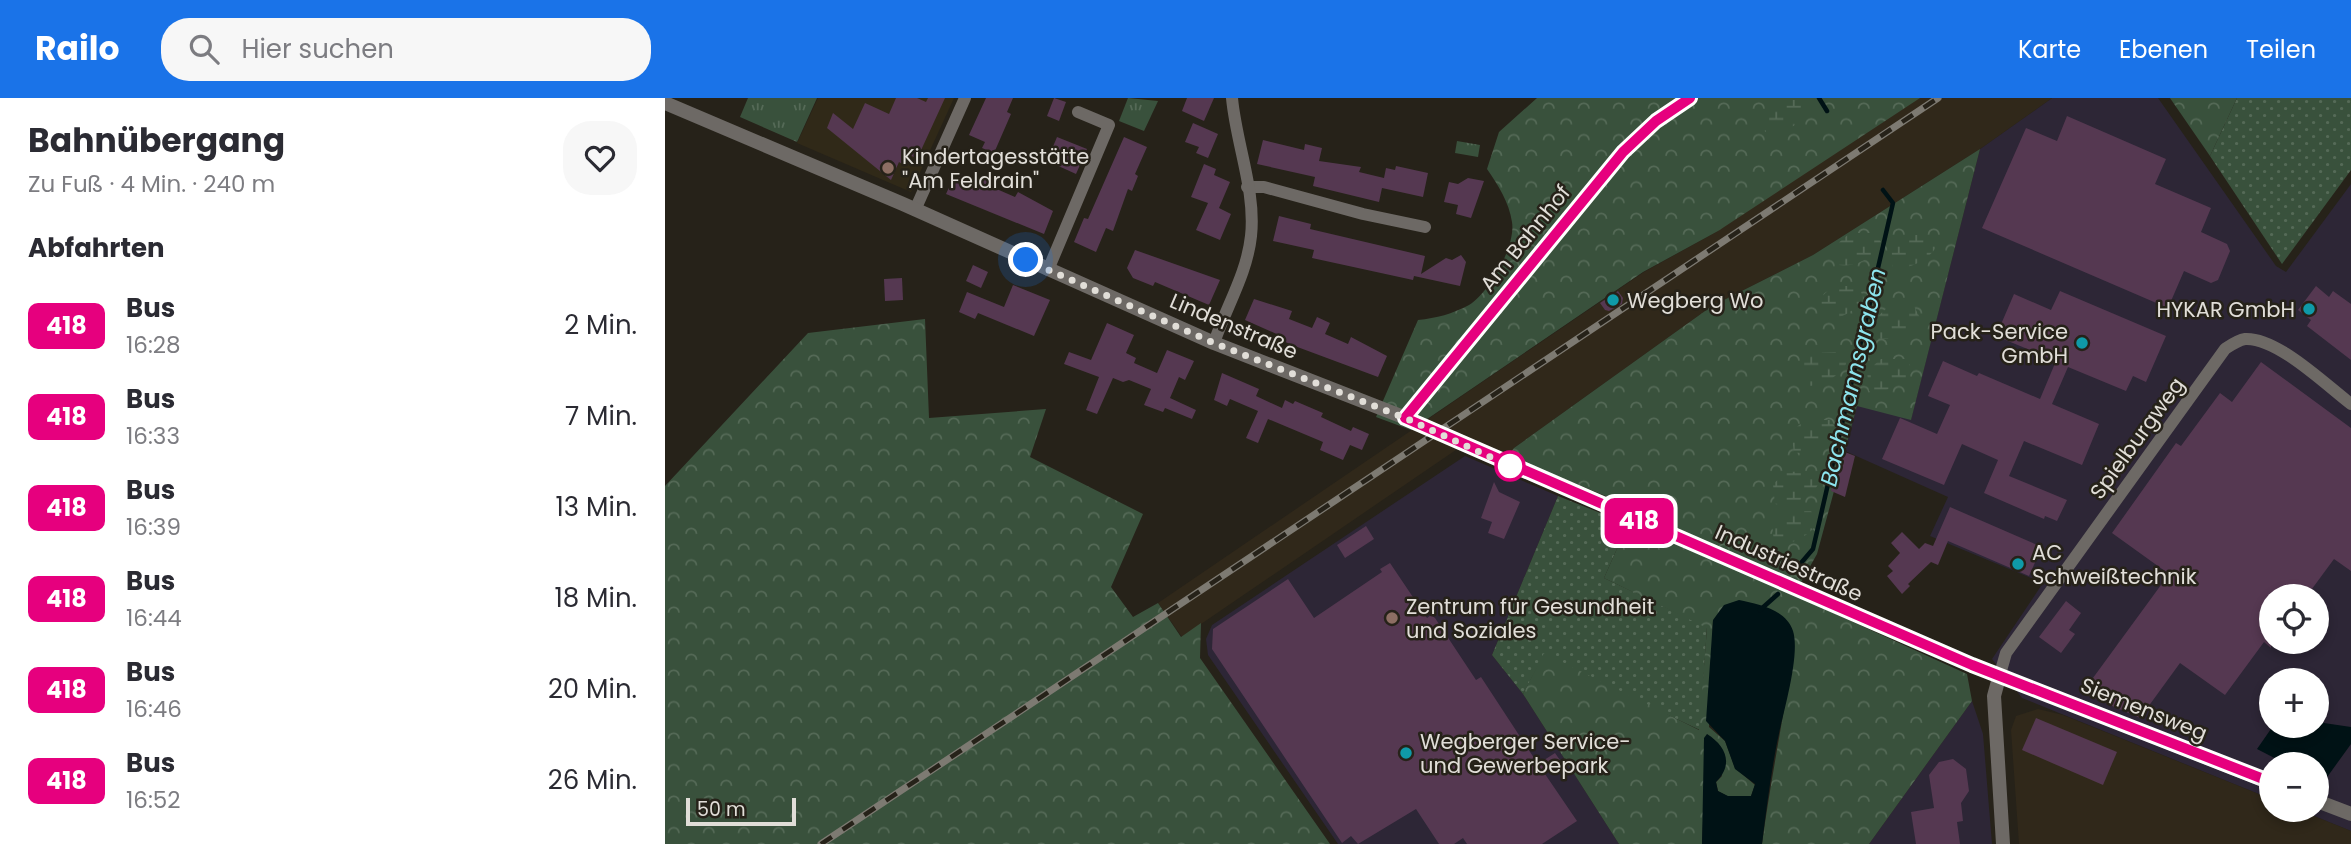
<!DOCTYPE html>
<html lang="de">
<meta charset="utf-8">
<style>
:root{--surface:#fff;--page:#f7f7f7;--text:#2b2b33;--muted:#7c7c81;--accent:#1a73e8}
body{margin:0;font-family:Poppins,sans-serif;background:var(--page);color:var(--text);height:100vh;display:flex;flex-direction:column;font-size:26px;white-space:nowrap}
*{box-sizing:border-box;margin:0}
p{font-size:23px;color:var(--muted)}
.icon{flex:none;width:38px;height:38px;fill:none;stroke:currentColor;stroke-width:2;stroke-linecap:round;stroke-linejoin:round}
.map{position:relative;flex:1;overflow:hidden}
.sheet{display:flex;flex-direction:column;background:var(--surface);width:665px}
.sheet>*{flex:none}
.badge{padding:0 14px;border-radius:10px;font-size:24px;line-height:46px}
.controls{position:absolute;left:1594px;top:486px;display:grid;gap:14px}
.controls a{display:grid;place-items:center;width:70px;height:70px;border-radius:50%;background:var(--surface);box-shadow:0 4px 10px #0003;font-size:35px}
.scale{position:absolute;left:21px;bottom:18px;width:110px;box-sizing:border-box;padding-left:7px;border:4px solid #e1ded8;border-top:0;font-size:19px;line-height:24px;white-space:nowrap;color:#e1ded8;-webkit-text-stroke:5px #262219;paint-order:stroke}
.you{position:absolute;width:35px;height:35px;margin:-18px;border:5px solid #fff;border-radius:50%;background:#1a73e8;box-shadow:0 0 0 10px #1a73e833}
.map>.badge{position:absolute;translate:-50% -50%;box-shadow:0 0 0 4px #fff}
h2{padding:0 28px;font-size:26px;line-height:63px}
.round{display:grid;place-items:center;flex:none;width:74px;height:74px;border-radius:28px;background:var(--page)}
.headline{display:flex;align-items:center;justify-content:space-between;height:119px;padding:0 28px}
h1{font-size:33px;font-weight:700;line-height:52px}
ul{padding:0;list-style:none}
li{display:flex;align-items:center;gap:21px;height:91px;padding:0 28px}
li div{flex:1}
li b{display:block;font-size:26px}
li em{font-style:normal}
li .badge{min-width:77px;font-weight:700;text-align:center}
header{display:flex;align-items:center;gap:42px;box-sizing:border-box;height:98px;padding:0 35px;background:var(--accent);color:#fff}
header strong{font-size:33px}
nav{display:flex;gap:38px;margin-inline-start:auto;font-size:24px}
.search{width:490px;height:63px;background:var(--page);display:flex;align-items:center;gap:18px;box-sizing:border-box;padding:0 24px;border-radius:28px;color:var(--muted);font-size:26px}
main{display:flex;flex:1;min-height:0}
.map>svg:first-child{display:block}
</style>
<header>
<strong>Railo</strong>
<div class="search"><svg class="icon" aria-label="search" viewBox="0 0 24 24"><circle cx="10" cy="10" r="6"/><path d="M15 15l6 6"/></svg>Hier suchen</div>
<nav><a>Karte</a><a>Ebenen</a><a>Teilen</a></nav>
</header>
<main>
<section class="sheet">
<div class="headline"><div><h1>Bahnübergang</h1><p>Zu Fuß · 4 Min. · 240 m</p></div><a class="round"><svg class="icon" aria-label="heart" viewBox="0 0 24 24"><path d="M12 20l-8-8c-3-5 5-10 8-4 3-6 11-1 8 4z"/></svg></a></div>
<h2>Abfahrten</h2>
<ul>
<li><span class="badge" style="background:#e6007e;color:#fff">418</span><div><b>Bus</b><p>16:28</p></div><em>2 Min.</em></li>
<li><span class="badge" style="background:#e6007e;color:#fff">418</span><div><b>Bus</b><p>16:33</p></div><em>7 Min.</em></li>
<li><span class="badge" style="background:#e6007e;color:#fff">418</span><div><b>Bus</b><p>16:39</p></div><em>13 Min.</em></li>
<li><span class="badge" style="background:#e6007e;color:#fff">418</span><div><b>Bus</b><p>16:44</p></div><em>18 Min.</em></li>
<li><span class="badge" style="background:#e6007e;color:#fff">418</span><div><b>Bus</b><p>16:46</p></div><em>20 Min.</em></li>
<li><span class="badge" style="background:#e6007e;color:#fff">418</span><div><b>Bus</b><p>16:52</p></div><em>26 Min.</em></li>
</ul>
</section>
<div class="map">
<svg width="1686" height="746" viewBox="0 0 1686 746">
<defs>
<pattern id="grass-dots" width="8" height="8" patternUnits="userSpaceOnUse" patternTransform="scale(1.75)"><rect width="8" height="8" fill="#39513c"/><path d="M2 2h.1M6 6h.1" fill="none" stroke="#556a57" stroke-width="1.8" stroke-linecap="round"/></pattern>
<pattern id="forest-crowns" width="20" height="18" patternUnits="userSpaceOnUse" patternTransform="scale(1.75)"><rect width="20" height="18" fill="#39513c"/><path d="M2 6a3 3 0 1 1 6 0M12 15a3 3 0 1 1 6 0" fill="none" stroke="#556a57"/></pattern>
<pattern id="wetland-marsh" width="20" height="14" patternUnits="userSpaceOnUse" patternTransform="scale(1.75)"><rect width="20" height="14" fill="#39513c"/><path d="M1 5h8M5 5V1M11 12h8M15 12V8" fill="none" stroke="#556a57"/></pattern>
<pattern id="park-tufts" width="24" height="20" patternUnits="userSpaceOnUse" patternTransform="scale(1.75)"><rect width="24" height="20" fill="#39513c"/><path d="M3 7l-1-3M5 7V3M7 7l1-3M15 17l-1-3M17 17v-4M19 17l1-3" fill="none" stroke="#556a57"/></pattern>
</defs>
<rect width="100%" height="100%" fill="#262219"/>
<g fill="#2d2636" fill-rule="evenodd">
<path d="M1387,0h106l118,168 10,6 65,-88v647l-52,-21h18v-45h-46v34l-249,-101 -30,-39 51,-76 -113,-47 18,-39 -103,-46 12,-46 54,14 69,-270zM1606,499h46v45h-46zM1606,583h46v45h-46z"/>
<path d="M800,358l93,40 -66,159 31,39 96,150h-281l-130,-189 -2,-16 6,-14z"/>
<path d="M1307,603l11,33 9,110h-123z"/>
</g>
<g fill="#30281a">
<path d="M1190,0h197l-72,51 -167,106 -101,51 -198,142 -6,8 -39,-15 -287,196 -24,-34 486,-331 74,-41z"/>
<path d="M1373,611l25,6 208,84v11h28l52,21v13h-332l-8,-114 5,-14z"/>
</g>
<path fill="#302918" d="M153,0h136l-43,94 -114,-49z"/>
<g fill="url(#grass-dots)">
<path d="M1572,0h114v72l-69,94 -72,-108z"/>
<path d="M893,398l70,28 -24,54 103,49 -7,103 -32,-15 -130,-49 -15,28 -31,-39z"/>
</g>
<g fill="url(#forest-crowns)">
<path d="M872,0h383l-202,133 -75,41 -232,158 -35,-13 42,-97c19,-2 34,-6 51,-15 20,-12 47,-59 43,-83 -3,-20 -14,-37 -25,-53l12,-37z"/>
<path d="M1505,0h67l-27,58z"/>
<path d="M1315,51l-69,271 -54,-14 -40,148 -23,41 173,79 5,27 -103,143h-107c9,-67 23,-133 32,-199l-81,-25 -4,107 16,14 10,27 20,17 -4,11h-24l-9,-5 -2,-9 6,-6 -15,-42 -5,110h-83l-96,-150 21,-41 155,77 8,-102 -103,-50 31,-70 -127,-52 6,-8 198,-142 101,-51z"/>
<path d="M260,221l4,99 117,-9 -16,48 113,57 -32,73 22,30 25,-14 23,34 20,-14 -1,35 130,186h-665v-358l143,-153z"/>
</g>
<g fill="url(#wetland-marsh)">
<path d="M1112,2h26l6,11c-8,13 -28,25 -44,21l-2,-20z"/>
<path d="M1185,135h26l6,11c-7,13 -28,24 -43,21l-3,-20z"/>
<path d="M1240,137h26l6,11c-8,13 -28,25 -44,21l-2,-20z"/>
<path d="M1168,188h25l6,12c-7,13 -28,24 -43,20l-2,-19z"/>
<path d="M1224,208h25l6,12c-7,13 -28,24 -43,20l-2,-19z"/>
<path d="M1175,254l6,12c-7,13 -28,25 -44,21l-2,-20 14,-12z"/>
<path d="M1216,261h25l7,11c-8,13 -29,25 -44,21l-2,-20z"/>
<path d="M1140,322h26l6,11c-7,14 -28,25 -43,21l-3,-20z"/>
<path d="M1148,373l6,12c-7,13 -28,25 -44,21l-2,-20 14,-12z"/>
<path d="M1121,413h25l7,11c-8,14 -29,25 -44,21l-2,-20z"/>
</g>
<g fill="url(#park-tufts)">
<path d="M83,0h69l-20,44 -57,-25z"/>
<path d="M463,0l30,3 -14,30 -25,-10z"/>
<path d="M792,43l23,4 -2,12 -23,-4z"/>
</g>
<g fill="#001215">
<path d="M1074,502c19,4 47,9 54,31 8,26 -12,88 -17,117 -6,32 -10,64 -14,96h-60l2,-106 3,-4c19,12 27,30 9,48l2,9 10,5h23l4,-12 -20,-15 -10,-28 -19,-20 7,-101 11,-15z"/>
<path d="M1652,620l7,5 27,4v17l-26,36 -8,-3v-12h-29l-31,-16 16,-23h44z"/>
</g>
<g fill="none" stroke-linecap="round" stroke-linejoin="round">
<g stroke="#001215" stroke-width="4.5">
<path d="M1154,0l8,13"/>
<path d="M1136,465l12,-14 80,-346 -10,-13"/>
<path d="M1095,512l18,-16"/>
</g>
</g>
<g fill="#553851">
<path d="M231,0h21l9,4 2,-4h17l-28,61 -7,-4 -8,9 -3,-2 -8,18 -64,-52 6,-15 20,16 12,-26 24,11z"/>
<path d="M321,0h27l-6,14 4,2 -17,39 -12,-5 3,-6 -16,-7z"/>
<path d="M389,0l12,4 -7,19 -12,-5z"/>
<path d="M522,0h27l-10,23 -22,-10z"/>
<path d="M1402,18l99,43 -11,25 56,24 -10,24 26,12 3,7 -12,29 -7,3 -27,-12 -16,37 -186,-80 44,-100 31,13z"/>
<path d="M528,25l25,11 -10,24 -12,-5 3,-6 -14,-5z"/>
<path d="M392,39l30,12 -11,25 -22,-10 5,-12 -7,-3z"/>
<path d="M459,39l23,10 -12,27 3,2 -6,15 -4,-2 -15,42 -7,-3 -10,24 -22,-10 10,-24 4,1z"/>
<path d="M598,42l41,10 1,-6 17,4 -3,13 42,6 -2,5 25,6 2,-10 9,2 1,-4 32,7 -5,24 -41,-9 -3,14 -66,-16 2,-9 -58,-13z"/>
<path d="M539,66l12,5 -2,6 16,7 -11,26 12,6 -11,26 -24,-10 12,-27 -17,-6z"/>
<path d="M291,74l23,10 2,-4 13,5 -2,4 23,10 3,-5 35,19 -9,23 -98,-40z"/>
<path d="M803,80l16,3 -13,37 -15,-4 2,-9 -14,-3 5,-20 9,2z"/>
<path d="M614,118l32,8 -1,5 115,27 -4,18 25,-16 6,2 9,-5 5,7 -6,24 -46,-10 -1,4 -101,-22 2,-8 -41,-9z"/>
<path d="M470,152l85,30 -11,25 -54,-23 -2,4 -20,-8 -6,-10z"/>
<path d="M308,167l15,7 -7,16 -15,-7z"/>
<path d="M237,180l1,22 -18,1 -1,-22z"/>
<path d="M348,187l37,15 -16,36 -56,-23 -3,6 -16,-7 8,-20 37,15z"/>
<path d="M1651,188l13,11 4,-6 18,13v56l-44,-34 4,-6 -13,-10z"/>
<path d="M953,193l5,7 -1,6 -13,7 -4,-1 -5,-7z"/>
<path d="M1395,193l106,45 -20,46 -13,-6 -7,15 -58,-24 -16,37 47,20 -17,41 -58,-24 -15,35 58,24 -10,21 -12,-5 -1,3 -60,-26 14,-33 -36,-16 -18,41 -62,-26 18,-41 37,16 13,-29 -22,-9 15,-35 34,15 2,-3 61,26 16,-38 -60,-25 18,-42 37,16z"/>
<path d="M589,201l38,12 -3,8 23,9 5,-11 13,6 -5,11 23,10 3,-7 36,19 -9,21 -86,-32 -13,-6 2,-3 -36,-16z"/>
<path d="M442,225l27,12 -8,18 10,5 -2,5 23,10 10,-23 27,11 -9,19 -6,-3 -9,21 26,12 -4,9 -27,-11 -2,4 -19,-7 7,-16 -22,-9 -6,2 -10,-4 -16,36 -11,-4 13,-33 -35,-13 5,-12 22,8z"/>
<path d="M1596,264l90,66v143l-17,-12 -28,38h-35v51l-7,-6 -39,53 -45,-32 -40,55 -58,-25 87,-119 -57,-41 64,-90 5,3 39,-53 12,9z"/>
<path d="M557,275l37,16 -3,7 26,12 3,-8 8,4 2,-3 28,12 -2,4 30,14 2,-4 16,7 -7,16 -12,-5 -7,15 -23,-10 3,-8 -55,-23 -10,24 -12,-5 12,-27 -28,-12 -3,7 -13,-6z"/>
<path d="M1175,352l15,6 -10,41 -14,-6z"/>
<path d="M829,384l5,10 21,10 -16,37 -16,-6 4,-11 -11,-4z"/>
<path d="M1285,409l92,40 -13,29 -81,-35 -10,24 -7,-3 -23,22 2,2 -8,8 -15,-18 6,-5 -5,-5 12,-13 -9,-10 11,-11 17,17 6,-6 8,3z"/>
<path d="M701,428l8,13 -29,19 -8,-13z"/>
<path d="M725,465l37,55 4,-3 4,3 41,62 5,-3 57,87 17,-11 7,10 -17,11 32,47 -35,23h-75l-4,-6 -9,6h-15l-23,-35 -58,35 -7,-8 -9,7 -130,-194 1,-20 75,-50 26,39 68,-46 -2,-3z"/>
<path d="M1401,503l15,12 -12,17 6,4 -14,19 -22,-16z"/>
<path d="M1371,620l81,34 -14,33 -81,-35z"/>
<path d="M1288,661l13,10 3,22 -8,12 2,18 -6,1 3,22h-44l-5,-32 23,-4 -5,-33 10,-13z"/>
</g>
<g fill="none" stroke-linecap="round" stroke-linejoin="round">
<g stroke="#6d6965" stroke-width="12">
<path d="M582,89h17l99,27 62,13"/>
<path d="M250,112l50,-112"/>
<path d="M383,172l61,-145 -31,-13"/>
<path d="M549,245c12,-36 33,-69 37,-107 5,-45 -15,-93 -19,-138"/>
<path d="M1335,576l6,-21 219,-304c6,-4 13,-9 20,-10 32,-2 81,46 106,65"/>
</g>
<g stroke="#6d6965" stroke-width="14">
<path d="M0,5l238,101 311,139 192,75 566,247 299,118"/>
<path d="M741,320l217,-266 33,-31 34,-23"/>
<path d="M1335,576l-6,22 9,148"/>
<path d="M1652,703l34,13"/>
</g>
<defs>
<path id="rail" d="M156,746l1117,-746"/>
</defs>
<use href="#rail" stroke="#7d7a72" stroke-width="7"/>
<use href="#rail" stroke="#262219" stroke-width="4.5" stroke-dasharray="13" stroke-linecap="butt"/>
</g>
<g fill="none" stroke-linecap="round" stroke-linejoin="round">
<defs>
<path id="line" d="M1025,0l-34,23 -33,31 -218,266 567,247 299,117"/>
</defs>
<use href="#line" stroke="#fff" stroke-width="16"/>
<use href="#line" stroke="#e6007e" stroke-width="10"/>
<path stroke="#e1ded8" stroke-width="7" stroke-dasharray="0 12.6" d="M361,162l188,83 191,75 105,48"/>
</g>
<g fill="#8d6e63" stroke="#262219" stroke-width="2.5">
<circle cx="223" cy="70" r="7"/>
<circle cx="727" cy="520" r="7"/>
</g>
<g fill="#0f9aa8" stroke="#262219" stroke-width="2.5">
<circle cx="948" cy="202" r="7"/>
<circle cx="1644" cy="211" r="7"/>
<circle cx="1417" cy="245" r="7"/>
<circle cx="1353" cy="466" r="7"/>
<circle cx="741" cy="655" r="7"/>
</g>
<circle fill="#fff" stroke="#e6007e" stroke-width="3.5" cx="845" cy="368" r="14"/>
<g text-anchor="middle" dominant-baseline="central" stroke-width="5" stroke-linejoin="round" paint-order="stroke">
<g font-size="21" fill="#e1ded8" stroke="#262219" text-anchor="start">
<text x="237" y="58">Kindertagesstätte<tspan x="237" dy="24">"Am Feldrain"</tspan></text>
<text x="962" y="202">Wegberg Wo</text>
<text x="1630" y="211" text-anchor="end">HYKAR GmbH</text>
<text x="1403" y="233" text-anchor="end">Pack-Service<tspan x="1403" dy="24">GmbH</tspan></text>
<text x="1367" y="454">AC<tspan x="1367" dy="24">Schweißtechnik</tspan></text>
<text x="741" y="508">Zentrum für Gesundheit<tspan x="741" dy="24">und Soziales</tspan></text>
<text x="755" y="643">Wegberger Service-<tspan x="755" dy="24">und Gewerbepark</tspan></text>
</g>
<g font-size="21" fill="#e1ded8" stroke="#262219">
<text transform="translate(860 140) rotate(-51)">Am Bahnhof</text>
<text transform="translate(569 228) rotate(23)">Lindenstraße</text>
<text transform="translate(1472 340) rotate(-54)">Spielburgweg</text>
<text transform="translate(1124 465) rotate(24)">Industriestraße</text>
<text transform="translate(1479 611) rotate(22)">Siemensweg</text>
</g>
<g font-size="23" font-style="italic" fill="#8de5ee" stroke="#262219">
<text transform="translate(1188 279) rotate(-77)">Bachmannsgraben</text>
</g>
</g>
</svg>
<div class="controls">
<a><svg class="icon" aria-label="locate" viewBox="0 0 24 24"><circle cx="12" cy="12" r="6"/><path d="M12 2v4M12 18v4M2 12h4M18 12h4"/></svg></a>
<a>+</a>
<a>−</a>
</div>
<div class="scale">50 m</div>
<div class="you" style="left:361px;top:162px"></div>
<b class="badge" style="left:974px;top:423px;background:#e6007e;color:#fff">418</b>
</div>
</main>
